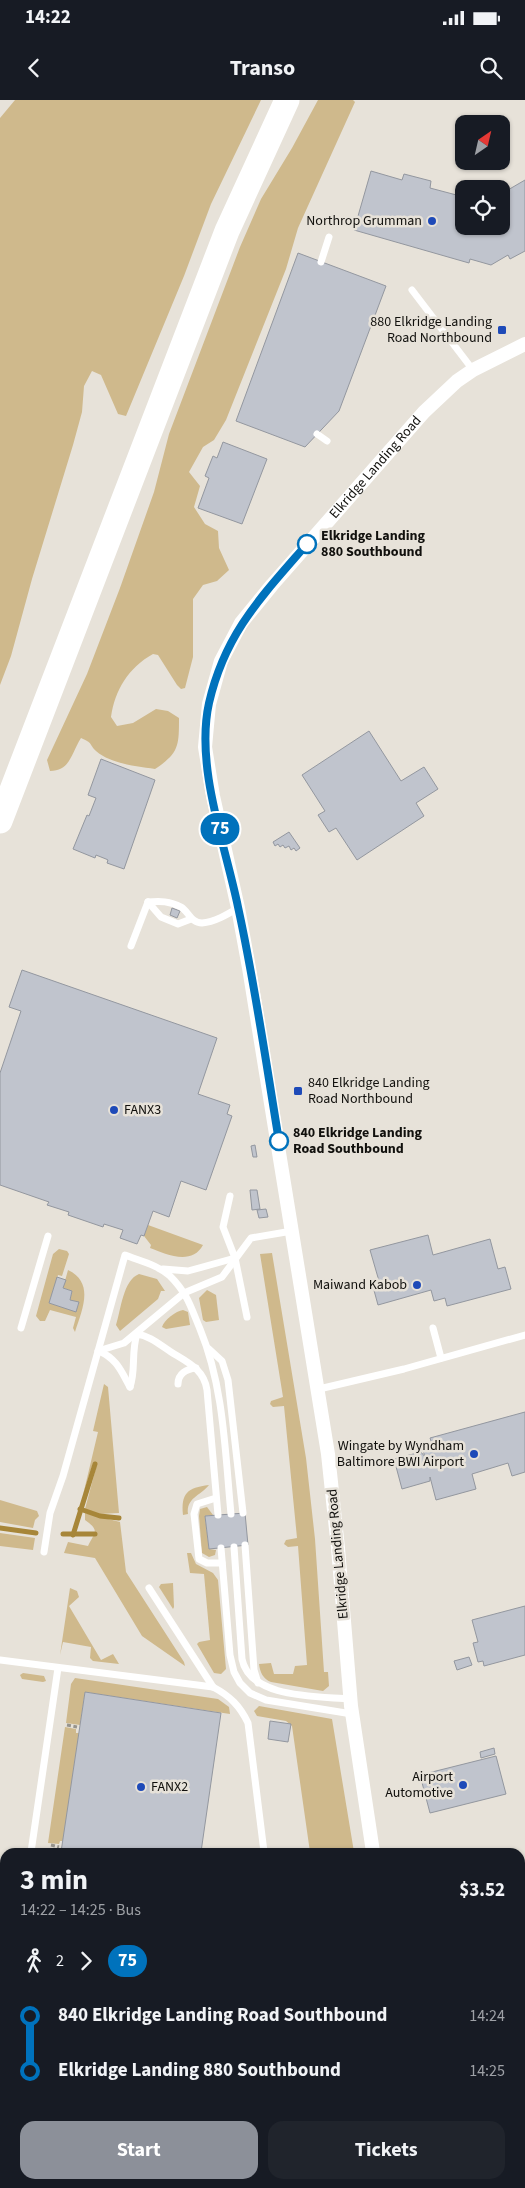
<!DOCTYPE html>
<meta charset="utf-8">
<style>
:root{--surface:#171b24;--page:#20242c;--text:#f1f3f6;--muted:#9ea1a6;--accent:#8c9099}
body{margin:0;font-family:"Source Sans 3",sans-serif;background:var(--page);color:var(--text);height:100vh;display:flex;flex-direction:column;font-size:19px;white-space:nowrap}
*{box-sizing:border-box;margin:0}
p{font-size:16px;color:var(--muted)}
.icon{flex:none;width:28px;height:28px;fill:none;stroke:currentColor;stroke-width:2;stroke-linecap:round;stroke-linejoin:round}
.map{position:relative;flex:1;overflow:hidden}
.details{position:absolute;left:0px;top:1748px;width:525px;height:341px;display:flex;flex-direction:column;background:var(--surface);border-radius:15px 15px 0 0;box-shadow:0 1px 4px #0004}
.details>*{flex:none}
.badge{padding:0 10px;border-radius:16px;font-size:18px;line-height:32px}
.needle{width:32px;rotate:34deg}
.controls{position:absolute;left:455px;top:15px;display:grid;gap:10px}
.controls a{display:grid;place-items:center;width:55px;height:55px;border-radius:10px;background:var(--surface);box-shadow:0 1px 4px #0004;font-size:25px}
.map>.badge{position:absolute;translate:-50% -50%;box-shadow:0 0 0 2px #fff}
.legs{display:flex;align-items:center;gap:8px;height:55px;padding:0 20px;font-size:16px}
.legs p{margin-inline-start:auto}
.overview{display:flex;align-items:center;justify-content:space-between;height:85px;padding:0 20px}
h1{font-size:28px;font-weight:700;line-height:38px}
.primary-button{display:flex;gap:10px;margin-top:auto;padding:10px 20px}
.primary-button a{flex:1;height:58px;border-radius:15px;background:var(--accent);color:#fff;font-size:20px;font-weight:700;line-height:58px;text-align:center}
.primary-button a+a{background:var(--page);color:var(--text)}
ul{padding:0 20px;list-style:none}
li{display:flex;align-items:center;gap:18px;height:55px;font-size:19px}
li i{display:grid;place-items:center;width:8px;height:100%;margin:0 6px;background:currentColor}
li i::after{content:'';width:12px;height:12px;margin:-6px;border:4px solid;border-radius:50%;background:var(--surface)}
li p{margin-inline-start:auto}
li:first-child i{background:linear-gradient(#0000 50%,currentColor 0)}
li:last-child i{background:linear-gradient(currentColor 50%,#0000 0)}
.status{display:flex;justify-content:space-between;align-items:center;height:35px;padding:0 25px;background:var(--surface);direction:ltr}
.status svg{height:14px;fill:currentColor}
header{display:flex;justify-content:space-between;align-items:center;height:65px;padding:0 20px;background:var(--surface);font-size:22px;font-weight:700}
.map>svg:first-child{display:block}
</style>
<div class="status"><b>14:22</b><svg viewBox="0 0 49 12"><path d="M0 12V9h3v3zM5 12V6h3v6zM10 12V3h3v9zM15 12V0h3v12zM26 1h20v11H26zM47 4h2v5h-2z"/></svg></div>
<header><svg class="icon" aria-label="back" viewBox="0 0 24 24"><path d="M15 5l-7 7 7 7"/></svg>Transo<svg class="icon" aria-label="search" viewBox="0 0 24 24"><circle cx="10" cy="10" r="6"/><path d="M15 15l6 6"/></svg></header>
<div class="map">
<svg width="525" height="2088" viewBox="0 0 525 2088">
<rect width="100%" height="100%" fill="#e7e2d9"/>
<g fill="#cfb98c">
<path d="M15,0h246l-50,104 -27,72 -58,140 -8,-2 -17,-39 -9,-4 -8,15 -2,26 -9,33 -41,134 -21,77 -11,29v-567z"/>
<path d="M318,0h35l2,2 -57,126 -12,41 -60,151 -12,20 -11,7 -14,25 11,14 -6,21 11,17 13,7 1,17 10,22 -12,11 -14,4 -10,14v58l-8,31 -4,1 -4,-4 -19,-30 -5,-1c-25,14 -38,36 -42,63l6,9 16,-3 23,-14 12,2 11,7c0,28 0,35 -24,51 -19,-3 -44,-5 -59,-18 -7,-7 -3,-8 -15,-13 -10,16 -11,33 -31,33l-3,-11 40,-86 33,-86 34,-96 15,-58 71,-187 21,-48 31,-51z"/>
<path d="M148,1125l55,20c-11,21 -38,9 -53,3l1,-3 -7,-9z"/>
<path d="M59,1149l8,2 2,3 -7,22 -4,-1 -9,28 27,8 3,-8 -9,-3 2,-9 -9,-3 5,-18c27,13 14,40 7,62l-2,-4 3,-11 -26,-7 -5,11h-5l-4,-5 17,-62z"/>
<path d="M272,1153l34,205 9,81 9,133h4l1,14 -6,5 -52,-9c-8,-3 -11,-10 -12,-18l12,-1 3,11h19l2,-8 12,-1 -9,-119 -10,1 -4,-3 2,-4 11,-2 -13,-132 -11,1 -3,-3 1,-3 12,-4 -23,-143z"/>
<path d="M139,1174l18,5 8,12h-4l-3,8 -38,32 -4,-6c5,-15 7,-45 23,-51z"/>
<path d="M207,1190l9,5 3,25 -13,2 -3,-2 -4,-22z"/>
<path d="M183,1210l5,2 2,13 -24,4 -4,-2c2,-7 14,-16 21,-17z"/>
<path d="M104,1284l4,3 11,126 -20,1 -14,-5 12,-45 -4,-1 -10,32 15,-63 -5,-1z"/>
<path d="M209,1385c-9,11 -23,13 -21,29l-5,1c-2,-22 4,-27 26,-30z"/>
<path d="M0,1400l37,11 2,5 -4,4 -2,8 -33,-6z"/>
<path d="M207,1407l6,8 -8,1 4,33 7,1 -1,5 -6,2 -7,-4 -3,-37 1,-7z"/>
<path d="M85,1413l35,9 6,50 58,90 1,4 -43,-30 -47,-78 -31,-5 4,-11 20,4c6,-13 13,-15 -3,-26z"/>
<path d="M0,1433l35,5 -2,12 -33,-4z"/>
<path d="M187,1453h4l5,11 17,9 5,7 8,89 -5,5 -7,-1 -17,-29 2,-2 11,-2 -6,-66 -14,-1z"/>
<path d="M173,1483l1,24 -1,2 -14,-22 2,-3z"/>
<path d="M70,1488l7,3 2,6 -10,9 32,54 12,-6 6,10 -26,-3 -3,-3 1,-11 -28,-5 -3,13z"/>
<path d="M23,1573l21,3 2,5 -3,1 -21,-3 -2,-4z"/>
<path d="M75,1578l143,21 11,8 1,7 -145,-22 -5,33 -14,-2 5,-39z"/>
<path d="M259,1606l73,13 22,133h-44l-18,-126 -6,-5 -29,-5 -3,-5z"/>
<path d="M65,1627l11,2v4h3l-16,108h-3l-1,3 -11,-1z"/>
<path d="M349,2084h59v4h-60z"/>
</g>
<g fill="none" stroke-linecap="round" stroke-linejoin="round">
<g stroke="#a78639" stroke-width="5">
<path d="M80,1409l20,7 19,2"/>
<path d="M0,1428l36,5"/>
<path d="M63,1434h32"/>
<path d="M73,1435l22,-71"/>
</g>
</g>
<g fill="#c0c4cd" stroke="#93979f">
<path d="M371,71l31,9 2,-6 27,7 -1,7 34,9v29h37v-32l24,-14v71l-15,8 -2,-4 -17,10 -21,-6 -1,4 -115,-33z"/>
<path d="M298,153l88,33 -47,125 -34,36 -69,-26z"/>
<path d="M223,342l44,17 -25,65 -44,-16 11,-30 -4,-2 8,-20 4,2z"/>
<path d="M369,631l32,50 23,-14 14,22 -22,14 8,13 -67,44 -21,-32 -7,4 -11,-17 7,-4 -23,-36z"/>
<path d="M101,659l54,21 -31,89 -17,-6 1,-3 -2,-1 -10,-4 -1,3 -22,-9 14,-34 2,1 7,-18 -8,-3z"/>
<path d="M289,732l11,16 -4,3 -2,-3 -3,2 -2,-4 -4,2 -2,-3 -3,2 -2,-3 -3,2 -2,-4z"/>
<path d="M172,808l8,3 -3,7 -7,-3z"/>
<path d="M22,870l195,68 -19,56 32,11 -3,9 5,2 -26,74 -25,-9 -12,36 -16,-6 -9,25 -3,-1 -4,9 -17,-6 3,-8 -19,-6 -1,3 -35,-12 1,-3 -22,-7 2,-3 -49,-17v-112l21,-62 -12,-4z"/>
<path d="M255,1045l2,12h-4l-2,-11z"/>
<path d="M250,1090h7l3,19 -8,1z"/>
<path d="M266,1109l2,8 -9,1 -2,-8z"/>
<path d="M428,1135l5,20 57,-16 8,30 7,-2 6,22 -64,17 -2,-8 -11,3 -3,-11 -53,15 -6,-22 7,-2 -9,-31z"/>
<path d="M57,1177l9,3 -3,8 9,3 -2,9 9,2 -3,10 -27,-9z"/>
<path d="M525,1312v60l-13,4 -4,-13 -36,11 4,15 -40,11 -6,-23v4l-28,8 -8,-30 27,-7 4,5 -3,-10 10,-3 -2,-6z"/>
<path d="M245,1413l3,32 -39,4 -4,-33z"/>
<path d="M525,1506v49l-41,11 -1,-5 -5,1 -5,-19 5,-1 -6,-22z"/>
<path d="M469,1557l3,8 -15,5 -3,-9z"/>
<path d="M85,1592l136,21 -20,139h-140z"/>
<path d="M270,1621l21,3 -3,18 -20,-3z"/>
<path d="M494,1648l1,6 -14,4 -1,-6z"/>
<path d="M496,1656l10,38 -76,19 -10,-38z"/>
<path d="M525,1846v57l-5,1v-57z"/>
<path d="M0,2049l5,1v34h21l-1,4h-25z"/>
<path d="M149,2084h139l-1,4h-139z"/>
</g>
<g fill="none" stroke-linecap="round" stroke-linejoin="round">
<g stroke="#97948d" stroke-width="3" stroke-dasharray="4 2.5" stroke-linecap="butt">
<path d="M67,1625l10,2"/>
<path d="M51,1745l8,2"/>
</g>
<g stroke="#fff" stroke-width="7">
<path d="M321,162l8,-25"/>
<path d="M412,190l61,80"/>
<path d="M317,334l10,7"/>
<path d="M148,802c12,-1 22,-1 33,5 8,5 10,16 21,16 13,-1 26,-9 36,-15"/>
<path d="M148,802l13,15 17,7 13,-5"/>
<path d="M131,846l17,-44"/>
<path d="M230,1096l-7,31 12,31 12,59"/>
<path d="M163,1169l25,2 47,-13"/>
<path d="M21,1228l27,-92"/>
<path d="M433,1228l8,30"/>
<path d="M209,1249l13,12 6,19 15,133"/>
<path d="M98,1251l26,-8 60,-50 38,-16 29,-39 41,-7"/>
<path d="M99,1251c18,8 22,20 31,36"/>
<path d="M178,1284c0,-11 9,-15 18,-16"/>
<path d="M130,1287c6,-17 1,-35 7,-53 13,2 23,11 34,18 16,10 33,17 36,38l11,125"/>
<path d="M319,1289l85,-20 121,-34"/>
<path d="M216,1398l-19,6 -3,10 5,45 8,4h15"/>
<path d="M245,1445l9,125 4,13"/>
<path d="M234,1447l8,112c8,40 76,37 108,40"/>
<path d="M221,1448l9,107 4,17 6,11 10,10 16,7 86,14"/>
<path d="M44,1452l6,-39 13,-37 62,-221c15,6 33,10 45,21 18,18 21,32 30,53 24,58 25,123 31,185"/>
<path d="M149,1488l64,99"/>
<path d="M0,1560l213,27c17,9 27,19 35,36l16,129"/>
<path d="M31,1752l27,-184"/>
<path d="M0,1802l5,-4"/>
</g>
<path stroke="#fff" stroke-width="14" id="s1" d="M373,1752l-22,-146 -13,-158 -10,-94 -79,-486 -11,-60 -25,-112 -8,-49 4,-43 12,-43 20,-38 31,-38 152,-173 33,-31 16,-11 52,-26"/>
<g stroke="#fff" stroke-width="19">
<path d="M520,2010l5,-1"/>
<path d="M520,2036l5,-6"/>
<path d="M428,2088l6,-4"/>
<path d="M473,2088l4,-4"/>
</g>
<path stroke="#fff" stroke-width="25" d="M0,721l227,-590 60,-131"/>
</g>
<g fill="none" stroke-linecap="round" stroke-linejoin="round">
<defs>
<path id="line-1" d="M279,1041c-13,-78 -24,-157 -41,-234 -13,-63 -43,-141 -29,-204 16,-70 53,-107 98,-159"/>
</defs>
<use href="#line-1" stroke="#fff" stroke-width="11"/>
<use href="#line-1" stroke="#0072bc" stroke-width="8"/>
</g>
<g fill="#1e4ab8" stroke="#e7e2d9" stroke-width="2">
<circle cx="432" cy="121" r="5"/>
<rect x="497" y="225" width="10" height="10" rx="2.5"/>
<rect x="293" y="986" width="10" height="10" rx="2.5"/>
<circle cx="114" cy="1010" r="5"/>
<circle cx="417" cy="1185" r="5"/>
<circle cx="474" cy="1354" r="5"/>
<circle cx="463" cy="1685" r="5"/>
<circle cx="141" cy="1687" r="5"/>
</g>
<g fill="#fff" stroke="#0072bc" stroke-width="2.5">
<circle cx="307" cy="444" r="9"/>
<circle cx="279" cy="1041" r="9"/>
</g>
<g text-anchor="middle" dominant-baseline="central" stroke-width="5" stroke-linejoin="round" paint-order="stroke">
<g font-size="14" fill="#11100d" stroke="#e7e2d9" text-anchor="end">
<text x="422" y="121">Northrop Grumman</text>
<text x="492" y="222">880 Elkridge Landing<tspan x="492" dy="16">Road Northbound</tspan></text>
<text x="308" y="983" text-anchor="start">840 Elkridge Landing<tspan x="308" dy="16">Road Northbound</tspan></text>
<text x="124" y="1010" text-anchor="start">FANX3</text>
<text x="407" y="1185">Maiwand Kabob</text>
<text x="464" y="1346">Wingate by Wyndham<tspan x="464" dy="16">Baltimore BWI Airport</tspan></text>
<text x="453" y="1677">Airport<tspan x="453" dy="16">Automotive</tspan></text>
<text x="151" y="1687" text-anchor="start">FANX2</text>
</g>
<g font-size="14" fill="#11100d" stroke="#e7e2d9">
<text stroke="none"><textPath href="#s1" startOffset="1455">Elkridge Landing Road</textPath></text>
<text transform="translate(338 1454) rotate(-95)">Elkridge Landing Road</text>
</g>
<g font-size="14" font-weight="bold" fill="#11100d" stroke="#e7e2d9" text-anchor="start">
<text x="321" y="436">Elkridge Landing<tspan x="321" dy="16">880 Southbound</tspan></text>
<text x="293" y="1033">840 Elkridge Landing<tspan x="293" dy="16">Road Southbound</tspan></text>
</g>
</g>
</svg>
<div class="controls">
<a><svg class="needle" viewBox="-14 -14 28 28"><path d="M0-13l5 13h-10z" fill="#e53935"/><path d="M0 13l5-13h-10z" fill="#9ea1a6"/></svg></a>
<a><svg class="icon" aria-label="locate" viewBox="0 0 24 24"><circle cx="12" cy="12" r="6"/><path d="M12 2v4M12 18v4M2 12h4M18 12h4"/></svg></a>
</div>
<b class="badge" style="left:220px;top:729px;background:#0072bc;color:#fff">75</b>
<section class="details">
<div class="overview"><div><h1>3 min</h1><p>14:22 – 14:25 · Bus</p></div><b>$3.52</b></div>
<div class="legs"><svg class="icon" aria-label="walk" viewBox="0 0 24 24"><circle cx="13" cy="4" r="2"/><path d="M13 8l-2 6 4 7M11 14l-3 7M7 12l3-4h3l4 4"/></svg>2<svg class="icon" aria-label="forward" viewBox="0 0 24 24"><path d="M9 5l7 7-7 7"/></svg><b class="badge" style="background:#0072bc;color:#fff">75</b></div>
<ul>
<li><i style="color:#0072bc"></i><b>840 Elkridge Landing Road Southbound</b><p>14:24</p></li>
<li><i style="color:#0072bc"></i><b>Elkridge Landing 880 Southbound</b><p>14:25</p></li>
</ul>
<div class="primary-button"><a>Start</a><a>Tickets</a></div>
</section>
</div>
